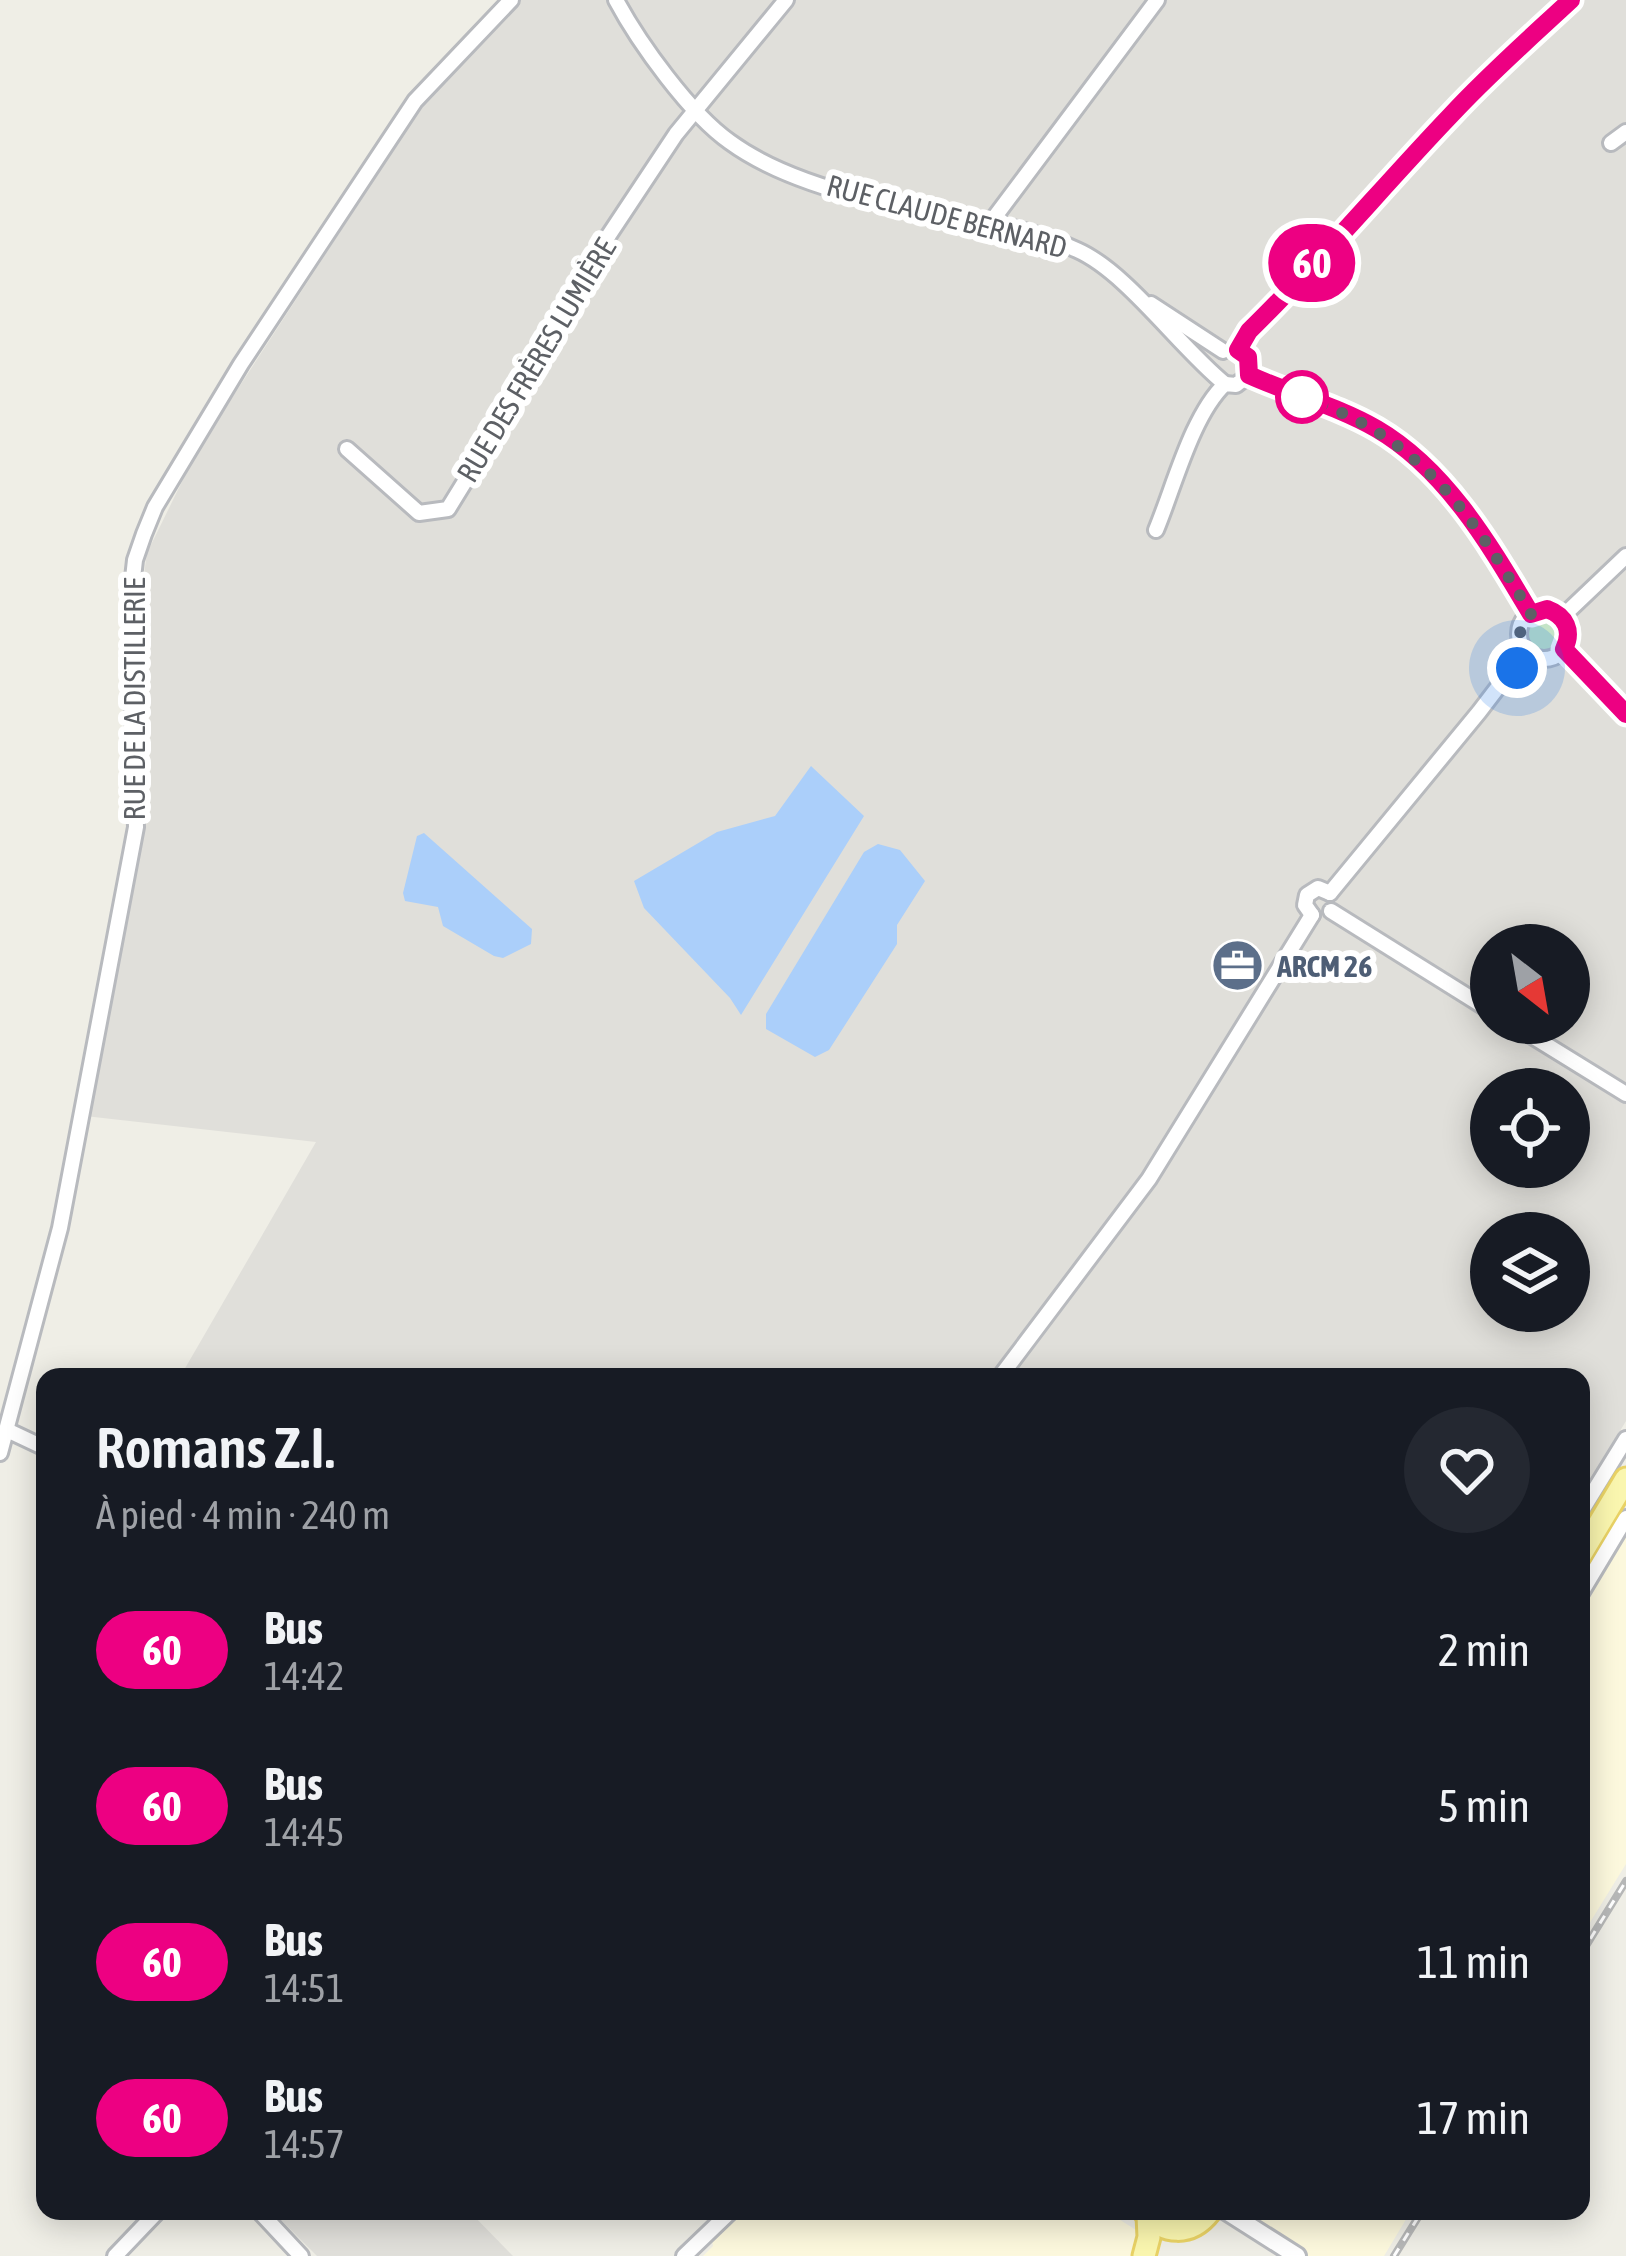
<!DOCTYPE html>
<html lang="fr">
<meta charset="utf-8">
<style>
:root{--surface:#171b24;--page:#242831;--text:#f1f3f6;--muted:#9ea1a6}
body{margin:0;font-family:"Asap Condensed",sans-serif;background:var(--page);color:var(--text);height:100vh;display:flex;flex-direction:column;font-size:45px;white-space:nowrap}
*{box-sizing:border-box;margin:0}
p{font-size:39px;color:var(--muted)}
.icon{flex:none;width:66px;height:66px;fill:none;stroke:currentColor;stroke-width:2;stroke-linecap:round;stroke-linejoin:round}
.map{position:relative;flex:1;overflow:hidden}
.sheet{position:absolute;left:36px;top:1368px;width:1554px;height:852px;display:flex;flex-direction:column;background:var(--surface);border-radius:24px;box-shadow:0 6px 30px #0003}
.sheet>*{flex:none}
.badge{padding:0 24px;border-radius:39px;font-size:42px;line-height:78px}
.needle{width:78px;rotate:149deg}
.fabs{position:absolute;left:1470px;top:924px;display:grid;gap:24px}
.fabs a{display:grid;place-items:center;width:120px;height:120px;border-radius:50%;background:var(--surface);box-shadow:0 6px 30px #0003;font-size:60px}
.you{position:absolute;width:60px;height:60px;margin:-30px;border:9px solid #fff;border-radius:50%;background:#1a73e8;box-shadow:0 0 0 18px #1a73e833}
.map>.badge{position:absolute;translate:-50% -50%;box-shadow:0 0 0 6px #fff}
.round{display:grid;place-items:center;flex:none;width:126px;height:126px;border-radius:63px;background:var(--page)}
.summary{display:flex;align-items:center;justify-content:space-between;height:204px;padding:0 60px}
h1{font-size:57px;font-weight:600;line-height:90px}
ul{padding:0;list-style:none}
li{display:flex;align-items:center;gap:36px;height:156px;padding:0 60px}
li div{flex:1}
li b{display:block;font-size:45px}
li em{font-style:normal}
li .badge{min-width:132px;font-weight:700;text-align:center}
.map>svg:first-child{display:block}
</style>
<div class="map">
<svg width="1626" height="2256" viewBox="0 0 1626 2256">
<rect width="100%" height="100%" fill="#efeee6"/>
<g fill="#fcf8dd">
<path d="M1626,1527v337l-45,73v-336z"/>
<path d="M702,2211h321l8,6 9,-6h66l30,19 -1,20 -3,6h-429l10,-10 -6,-28z"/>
<path d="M1234,2211h177l-27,45h-76z"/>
</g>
<g fill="#e0dfda" fill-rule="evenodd">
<path d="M520,0h1106v1421l-45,75v-119h-1401l136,-235 -231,-26 50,-257v-221l12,-85 49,-100 172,-264 49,-85zM1491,945h78v78h-78zM1491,1089h78v78h-78zM1491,1233h78v78h-78z"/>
<path d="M272,2211h197l44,45h-196z"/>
</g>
<circle fill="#c4e4c7" cx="1544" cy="633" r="17"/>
<g fill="#abcffa">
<path d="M811,766l53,50 -123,199 -11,-17 -86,-90 -10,-27 83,-49 58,-16z"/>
<path d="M424,833l108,96 -1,15 -28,14 -9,-2 -51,-30 -5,-19 -33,-6 -2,-8 14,-57z"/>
<path d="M878,844l22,6 25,31 -28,44v19l-68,106 -14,7 -49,-28v-15l98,-162z"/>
</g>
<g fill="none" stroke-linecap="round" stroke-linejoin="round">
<defs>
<g id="minor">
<path d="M616,0c23,43 74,114 114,142 37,27 90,45 134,56 71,18 146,21 213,52 50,22 103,98 148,134"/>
<path d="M1611,143l15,-11"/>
<path d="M991,222l166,-222"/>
<path d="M1151,304l72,47"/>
<path d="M1238,349l11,-18c90,-89 170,-187 260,-276 19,-19 42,-36 62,-55"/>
<path d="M1249,375c42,19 88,31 128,54 69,41 115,117 154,184"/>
<path d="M347,449l72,64 29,-4 80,-130 81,-144 67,-101 110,-134"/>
<path d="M1156,530c18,-43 36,-115 69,-146l11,1 13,-10"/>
<circle cx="1544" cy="634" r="25"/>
<path d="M1562,617l64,-61"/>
<path d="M1564,649l62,65"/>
<path d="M1330,893l149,-181 29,-38 14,-29"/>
<path d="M1331,911l160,100"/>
<path d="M1312,915l-7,-10 2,-10 11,-7 12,5"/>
<path d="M1511,1023l115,71"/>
<path d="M1000,1377l149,-198 163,-264"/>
<path d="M9,1431l36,17"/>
<path d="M0,1453l60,-225 76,-401 -6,-222 5,-45 9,-26 11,-27 86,-143 174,-263 96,-101"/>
<path d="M1581,1512l45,-73"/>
<path d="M1581,1593l45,-75"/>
<path d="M259,2211l42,45"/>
<path d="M115,2256l43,-45"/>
<path d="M684,2256l47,-45"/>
</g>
<path id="tertiary" d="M1226,2211l71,45"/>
<g id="primary">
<path d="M1581,1554l45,-75"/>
<path d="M1144,2211c20,24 47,25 66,0"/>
<path d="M1144,2256l5,-19 -1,-21"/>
</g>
</defs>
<use href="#minor" stroke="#b8babe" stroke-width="20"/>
<use href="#tertiary" stroke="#b8babe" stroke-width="22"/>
<use href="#primary" stroke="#e9d265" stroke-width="27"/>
<use href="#minor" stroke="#fff" stroke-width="14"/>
<use href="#tertiary" stroke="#fff" stroke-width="16"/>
<use href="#primary" stroke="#faf6af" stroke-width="21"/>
<defs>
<g id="rail">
<path d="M1581,1954l45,-73"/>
<path d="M1394,2256l28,-45"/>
</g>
</defs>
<use href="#rail" stroke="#b6b7b7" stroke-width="8"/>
<use href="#rail" stroke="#fff" stroke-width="3" stroke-dasharray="9" stroke-linecap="butt"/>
</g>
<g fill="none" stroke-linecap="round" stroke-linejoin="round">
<defs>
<path id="line" d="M1571,0c-41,38 -82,74 -120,115 -68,71 -131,147 -202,216l-11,19 10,7 1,18c42,19 88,31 128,54 70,41 114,118 154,185l16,-5c19,7 26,22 17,40l62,65"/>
</defs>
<use href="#line" stroke="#fff" stroke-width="27"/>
<use href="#line" stroke="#ed0082" stroke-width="18"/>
<path stroke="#5d6065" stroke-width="12" stroke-dasharray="0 21.6" d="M1302,397c117,39 168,114 229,217 -16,13 -14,32 4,43l-18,11"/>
</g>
<defs>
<symbol id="office-disc" viewBox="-11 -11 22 22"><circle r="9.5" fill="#5c6f8a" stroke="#fff"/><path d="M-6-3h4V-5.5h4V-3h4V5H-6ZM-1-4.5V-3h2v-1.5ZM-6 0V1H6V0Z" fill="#fff"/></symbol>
</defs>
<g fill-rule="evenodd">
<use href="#office-disc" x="1208" y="936" width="59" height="59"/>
</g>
<circle fill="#fff" stroke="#ed0082" stroke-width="6" cx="1302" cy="397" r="24"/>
<g text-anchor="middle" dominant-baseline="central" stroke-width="12" stroke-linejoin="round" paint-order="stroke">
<g font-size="30" fill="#5d6065" stroke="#fff">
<text transform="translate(947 216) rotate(15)">RUE CLAUDE BERNARD</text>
<text transform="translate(536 360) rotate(-59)">RUE DES FRÈRES LUMIÈRE</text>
<text transform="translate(134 699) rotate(-90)">RUE DE LA DISTILLERIE</text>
</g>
<g font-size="30" font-weight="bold" fill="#4e5e75" stroke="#fff" text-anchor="start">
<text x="1277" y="966">ARCM 26</text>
</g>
</g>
</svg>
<div class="fabs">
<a><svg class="needle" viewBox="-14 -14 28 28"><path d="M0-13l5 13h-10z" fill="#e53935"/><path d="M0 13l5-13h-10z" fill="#9ea1a6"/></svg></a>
<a><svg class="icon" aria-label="locate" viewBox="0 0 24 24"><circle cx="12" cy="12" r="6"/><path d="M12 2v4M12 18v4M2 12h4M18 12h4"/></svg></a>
<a><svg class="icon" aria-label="layers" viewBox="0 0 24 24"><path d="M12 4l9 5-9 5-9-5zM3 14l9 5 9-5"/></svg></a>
</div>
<div class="you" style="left:1517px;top:668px"></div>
<b class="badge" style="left:1312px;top:263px;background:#ed0082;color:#fff">60</b>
<section class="sheet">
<div class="summary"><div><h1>Romans Z.I.</h1><p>À pied · 4 min · 240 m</p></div><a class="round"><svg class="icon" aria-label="heart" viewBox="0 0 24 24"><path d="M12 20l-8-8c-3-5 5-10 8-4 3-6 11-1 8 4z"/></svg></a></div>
<ul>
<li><span class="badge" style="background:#ed0082;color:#fff">60</span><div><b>Bus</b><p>14:42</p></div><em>2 min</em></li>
<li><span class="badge" style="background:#ed0082;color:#fff">60</span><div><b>Bus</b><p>14:45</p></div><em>5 min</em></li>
<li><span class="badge" style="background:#ed0082;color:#fff">60</span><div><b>Bus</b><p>14:51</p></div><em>11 min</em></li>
<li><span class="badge" style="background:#ed0082;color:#fff">60</span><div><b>Bus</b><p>14:57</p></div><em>17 min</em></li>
</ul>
</section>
</div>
